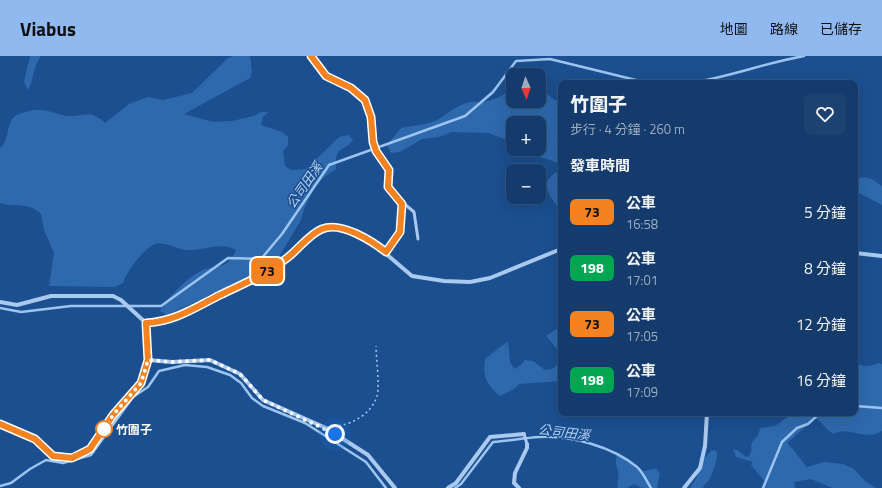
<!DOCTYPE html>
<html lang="zh-TW">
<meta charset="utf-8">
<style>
:root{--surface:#143b6b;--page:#1d4271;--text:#f1f3f6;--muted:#9dadc1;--line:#33557e;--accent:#90b9f0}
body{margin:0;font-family:"Titillium Web","Noto Sans TC",sans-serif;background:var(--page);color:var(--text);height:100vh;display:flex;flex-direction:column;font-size:15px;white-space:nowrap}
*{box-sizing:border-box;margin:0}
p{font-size:13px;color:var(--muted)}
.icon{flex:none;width:22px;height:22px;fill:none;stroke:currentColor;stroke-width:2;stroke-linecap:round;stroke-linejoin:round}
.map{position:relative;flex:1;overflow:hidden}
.details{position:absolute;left:558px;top:24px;width:300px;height:336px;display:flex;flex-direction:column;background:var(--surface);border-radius:8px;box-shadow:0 4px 16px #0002,0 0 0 1px var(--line)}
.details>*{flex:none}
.badge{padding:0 8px;border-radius:6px;font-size:14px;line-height:26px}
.needle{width:26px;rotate:177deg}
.tools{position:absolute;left:506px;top:12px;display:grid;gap:8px}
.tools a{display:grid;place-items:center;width:40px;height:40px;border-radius:8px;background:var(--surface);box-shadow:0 4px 16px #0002,0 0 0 1px var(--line);font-size:20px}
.you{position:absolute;width:20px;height:20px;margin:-10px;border:3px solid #fff;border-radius:50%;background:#1a73e8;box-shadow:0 0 0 6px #1a73e833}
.map>.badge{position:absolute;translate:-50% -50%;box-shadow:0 0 0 2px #fff}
h2{padding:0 12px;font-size:15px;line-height:36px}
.round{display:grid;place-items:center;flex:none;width:42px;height:42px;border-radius:8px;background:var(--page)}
.overview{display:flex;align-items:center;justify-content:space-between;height:68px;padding:0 12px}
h1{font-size:19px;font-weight:800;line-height:30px}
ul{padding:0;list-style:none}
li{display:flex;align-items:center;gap:12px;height:56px;padding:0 12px}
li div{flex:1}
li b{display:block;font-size:15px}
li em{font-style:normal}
li .badge{min-width:44px;font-weight:700;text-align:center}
header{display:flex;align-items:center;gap:24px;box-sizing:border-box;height:56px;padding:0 20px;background:var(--accent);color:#111}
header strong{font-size:19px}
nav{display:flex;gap:22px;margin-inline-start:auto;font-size:14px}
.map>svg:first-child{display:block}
</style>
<header>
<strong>Viabus</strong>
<nav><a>地圖</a><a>路線</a><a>已儲存</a></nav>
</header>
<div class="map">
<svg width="882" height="432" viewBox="0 0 882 432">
<rect width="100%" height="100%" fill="#1b4f8f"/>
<g fill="#2e69ad">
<path d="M30,0h11c-8,10 -7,23 -13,34l-4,-8z"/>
<path d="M233,0h17l2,15 -2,7 -66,36 29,8 19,-1 22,-5 7,-4h8l-6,5 -2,8 21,7 6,5v8l-5,6 2,15 6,4 15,-1 33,-32 10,-2 4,5c-10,13 -19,5 -17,29 -4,3 -10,6 -13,9 -10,10 -19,29 -22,42l-25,42 -4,4 -105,49 -7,-4c6,-12 26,-32 39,-39 16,-9 28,0 37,-22 -16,-9 -32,1 -50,0 -10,-1 -23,-10 -33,-5 -11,6 -26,26 -30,38l-8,4 -66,-1 5,-33 -10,-23 -3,-16c-14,-13 -25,-6 -41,-11v-55c9,-6 6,-21 13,-30 3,-4 9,-5 13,-6 18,-6 25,2 42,4 16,1 22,-7 37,7l24,-19 13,-5 7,-2 14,3 29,-7 36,-35z"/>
<path d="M513,33v12h26v-12l22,15v108c-10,-15 -25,-30 -2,-41l-1,-8 -23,-8 -9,-6h13v-26h-26v19l-25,-9 -36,-1 -13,5 -17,2 -22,13 -9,1 -4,-8 14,-17c13,-3 30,-3 41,-11 8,-6 15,-11 25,-14 4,-2 10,0 15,-1 11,-1 22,-7 31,-13z"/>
<path d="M864,121l8,2 10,7v19l-27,-14v-12z"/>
<path d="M561,270v55l-42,3 -5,5 -14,7c-13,-10 -18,-20 -15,-37l23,-18 2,21 4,7 7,-4 4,-5 8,1 12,9 7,-1 6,-5v-14l-12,-14z"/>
<path d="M855,305c8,8 15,5 24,2l3,1v67c-16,11 -35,-6 -48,3 -7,-3 -13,-13 -21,-18l-10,13 -16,14c6,5 14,17 20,24l17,-5 19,2 11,5 12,13 10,6h-44l-21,-9 -17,3 1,6h-33l3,-6 -14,-17 2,-3 -17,-5 -3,-8 4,1 9,7 3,-1c6,-9 -3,-11 9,-20l2,-8 15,-2 18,-13h62z"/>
<path d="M714,394l3,2c1,6 -5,24 -8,28 -2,3 -5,4 -6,8h-13l7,-11 1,-11 13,-15z"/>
<path d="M617,398c7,2 15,14 24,17 4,1 11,-3 16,-2l3,5 -3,12 1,2h-16l-8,-4 -7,4h-9c-2,-6 2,-11 0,-17 -2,-6 -3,-10 -1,-17z"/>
</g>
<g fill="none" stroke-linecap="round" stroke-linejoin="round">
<g stroke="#9cc4f0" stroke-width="2.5">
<path d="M690,27c39,-6 75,-20 114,-27"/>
<path d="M0,252l21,4 50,-6h90l67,-48 33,1 21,-25 47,-69 136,-49 28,-24 23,-31 34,-2 98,24"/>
<path d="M855,350l27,2"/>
<path d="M0,430l11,-3 19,-14 16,-9 17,3 28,-8 42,-58 15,-10 11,-16 26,-6 22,2 23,8 11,8 11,15 11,8 42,17 61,39 20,26"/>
<path d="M455,432l6,-4 32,-42c16,-1 30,-4 46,-5 32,-2 74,10 98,30 6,5 10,15 14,21"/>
<path d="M763,432l19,-46 15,-14 11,-4 12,-11"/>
</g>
<path stroke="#a9c9ee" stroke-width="1.5" stroke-dasharray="2 3" stroke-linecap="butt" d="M334,371c18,-3 37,-12 43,-31 3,-11 -1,-38 -1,-50"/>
<g stroke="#a9c9ee" stroke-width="3">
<path d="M401,145l13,11 4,27"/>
<path d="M524,378l3,10"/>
</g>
<g stroke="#a9c9ee" stroke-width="4">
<path d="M311,0l15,20 25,12 14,12 6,17 2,25 3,9 13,19v17l13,16 -2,29 -14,20"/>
<path d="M855,197l27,3"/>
<path d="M0,246l17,3 34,-9h62l8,4 25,23 12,-1 22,-6 78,-39 28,-18 36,-30 9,-2 18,4 22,10 41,35 32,5 26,1 20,-4 71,-29"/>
<path d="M148,304l24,2 38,-2 30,14 23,26 63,28 42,27 27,33"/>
<path d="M0,368l35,15 18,17 19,2 18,-9 23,-34 28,-32 7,-23 -2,-37"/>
<path d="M448,432l8,-5 34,-46 34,-3"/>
<path d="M519,432l-5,-5 1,-10 12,-25v-4"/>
<path d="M684,432l16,-20 5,-22 2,-33"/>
</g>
</g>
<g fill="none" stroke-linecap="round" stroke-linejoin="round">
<defs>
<path id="line" d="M0,368l35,15 18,17 19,2 18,-9 23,-34 28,-32 7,-23 -2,-37c28,-1 50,-16 74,-28 23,-11 47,-21 67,-37 11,-8 22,-24 35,-29 19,-8 50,12 64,23l14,-20 2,-28 -14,-17 1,-17 -13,-19 -3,-9 -2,-25 -6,-17 -14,-12 -25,-12 -15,-20"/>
</defs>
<use href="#line" stroke="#fff" stroke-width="9"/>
<use href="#line" stroke="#f58220" stroke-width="6"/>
<path stroke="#fff" stroke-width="4" stroke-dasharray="0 7.2" d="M104,373l9,-14 28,-32 7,-23 24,2 38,-2 30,14 23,26 72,34"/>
</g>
<circle fill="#fff" stroke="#f58220" stroke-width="2" cx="104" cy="373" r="8"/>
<g text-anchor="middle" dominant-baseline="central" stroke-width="3" stroke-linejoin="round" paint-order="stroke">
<g font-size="12" font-weight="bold" fill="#fff" stroke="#1b4f8f" text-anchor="start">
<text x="116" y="373">竹圍子</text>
</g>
<g font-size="13" font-style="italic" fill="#b5d3f5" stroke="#1b4f8f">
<text transform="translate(304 129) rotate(-55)">公司田溪</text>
<text transform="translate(564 376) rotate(7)">公司田溪</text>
</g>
</g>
</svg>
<div class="tools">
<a><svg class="needle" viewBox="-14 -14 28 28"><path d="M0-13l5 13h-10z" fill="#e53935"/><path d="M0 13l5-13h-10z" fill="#9dadc1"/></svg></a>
<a>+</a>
<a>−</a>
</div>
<div class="you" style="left:335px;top:378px"></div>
<b class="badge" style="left:267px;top:215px;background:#f58220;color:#111">73</b>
<section class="details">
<div class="overview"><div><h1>竹圍子</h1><p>步行 · 4 分鐘 · 260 m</p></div><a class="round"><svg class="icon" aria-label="heart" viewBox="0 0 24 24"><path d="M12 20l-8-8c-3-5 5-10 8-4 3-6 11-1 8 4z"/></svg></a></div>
<h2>發車時間</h2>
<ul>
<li><span class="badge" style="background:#f58220;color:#111">73</span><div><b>公車</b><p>16:58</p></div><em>5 分鐘</em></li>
<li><span class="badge" style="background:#00a651;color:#fff">198</span><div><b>公車</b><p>17:01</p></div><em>8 分鐘</em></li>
<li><span class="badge" style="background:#f58220;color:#111">73</span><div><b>公車</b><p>17:05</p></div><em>12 分鐘</em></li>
<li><span class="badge" style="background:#00a651;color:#fff">198</span><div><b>公車</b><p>17:09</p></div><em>16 分鐘</em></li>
</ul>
</section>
</div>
